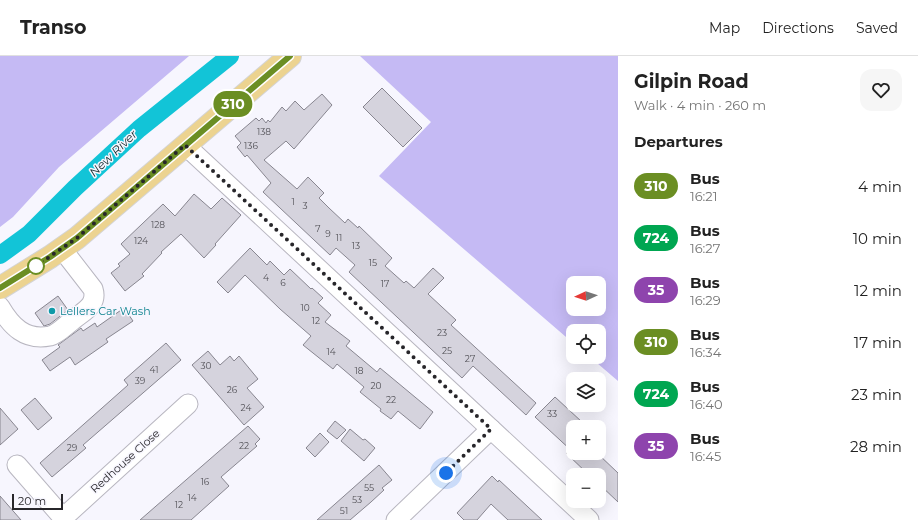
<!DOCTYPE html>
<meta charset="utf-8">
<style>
:root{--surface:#fff;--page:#f6f6f6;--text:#222;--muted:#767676;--line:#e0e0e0}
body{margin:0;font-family:Montserrat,sans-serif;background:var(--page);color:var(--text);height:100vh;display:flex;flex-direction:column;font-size:15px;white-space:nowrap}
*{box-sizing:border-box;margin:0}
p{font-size:13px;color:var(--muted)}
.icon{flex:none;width:22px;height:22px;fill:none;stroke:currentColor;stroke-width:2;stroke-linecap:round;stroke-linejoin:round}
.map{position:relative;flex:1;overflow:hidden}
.drawer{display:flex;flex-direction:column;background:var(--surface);width:300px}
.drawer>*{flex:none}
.badge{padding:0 8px;border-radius:13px;font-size:14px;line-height:26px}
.needle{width:26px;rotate:267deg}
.tools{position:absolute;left:566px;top:220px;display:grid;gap:8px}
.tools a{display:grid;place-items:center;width:40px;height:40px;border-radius:8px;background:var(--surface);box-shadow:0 4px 16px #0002;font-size:20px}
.scale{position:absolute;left:12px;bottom:10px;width:51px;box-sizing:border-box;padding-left:4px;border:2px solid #27262a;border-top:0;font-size:11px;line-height:14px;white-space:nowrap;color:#27262a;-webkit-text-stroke:3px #f7f6fe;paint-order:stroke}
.you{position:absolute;width:20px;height:20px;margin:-10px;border:3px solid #fff;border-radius:50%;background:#1a73e8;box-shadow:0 0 0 6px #1a73e833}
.map>.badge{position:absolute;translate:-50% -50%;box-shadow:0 0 0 2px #fff}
h2{padding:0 16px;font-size:15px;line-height:36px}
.round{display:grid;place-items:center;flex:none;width:42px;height:42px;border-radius:12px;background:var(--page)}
.headline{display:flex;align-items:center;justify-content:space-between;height:68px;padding:0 16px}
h1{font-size:19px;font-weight:700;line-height:30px}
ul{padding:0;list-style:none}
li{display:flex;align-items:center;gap:12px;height:52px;padding:0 16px}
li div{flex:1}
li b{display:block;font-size:15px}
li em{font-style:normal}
li .badge{min-width:44px;font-weight:700;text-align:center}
header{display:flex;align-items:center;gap:24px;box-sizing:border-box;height:56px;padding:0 20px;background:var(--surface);border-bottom:1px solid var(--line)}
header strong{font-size:19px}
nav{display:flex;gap:22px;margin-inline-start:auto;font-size:14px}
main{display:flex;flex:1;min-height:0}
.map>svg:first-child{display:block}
</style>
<header>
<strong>Transo</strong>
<nav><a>Map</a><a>Directions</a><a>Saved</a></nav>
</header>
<main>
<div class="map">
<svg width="618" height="464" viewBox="0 0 618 464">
<rect width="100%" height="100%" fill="#f7f6fe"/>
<g fill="#c5baf4" fill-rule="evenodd">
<path d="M0,0h189l-130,111 -46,50 -13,10z"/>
<path d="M360,0h258v325l-28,-24h9v-26h-26v12l-194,-167 52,-54zM573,227h26v26h-26z"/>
</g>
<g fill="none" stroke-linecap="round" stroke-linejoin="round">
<path stroke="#12c4d7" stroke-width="18" d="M0,199l29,-21 46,-46 64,-59 91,-73"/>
</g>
<g fill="#d5d3dd" stroke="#888690">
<path d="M382,32l40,40 -19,19 -40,-40z"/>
<path d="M322,38l10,11 -38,44 -8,-8 -22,19 33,29 11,-12 16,16 -5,5 10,10 16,15 3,-4 10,9 1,-2 33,32 -7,8 19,17 2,-2 8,7 19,-20 11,10 -16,16 28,26 -5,5 85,78 -10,12 -53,-49 -11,12 -113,-106 6,-7 -19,-17 -6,7 -67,-63 8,-9 -24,-28 -2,2 -8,-10 4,-4 -6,-7 21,-18 3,3 3,-3 4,5 2,-3 2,2 12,-15 4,4 9,-10 9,9z"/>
<path d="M194,138l17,15 11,-11 19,17 -26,29 1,1 -12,13 -23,-24 -20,18 1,1 -20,21 2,2 -19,15 -14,-18 9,-7 -2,-2 12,-10 -9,-10 42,-40 12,12z"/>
<path d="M250,192l17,17 3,-4 14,14 6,-6 21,20 1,-1 11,10 -5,5 13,12 -6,7 25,19 -4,5 31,26 3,-4 53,44 -13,17 -22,-18 -7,8 -11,-8 1,-2 -21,-17 4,-5 -27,-23 -4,5 -30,-24 8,-9 -31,-27 -35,-34 -17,18 -11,-11z"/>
<path d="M58,240l10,14 -18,14 -6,2 -9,-13z"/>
<path d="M124,252l9,13 -27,18 2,3 -33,23 -5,-8 -20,14 -8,-11 18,-13 -2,-2 23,-17 2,3 12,-8 2,4z"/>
<path d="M166,287l15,17 -98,85 3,3 -34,29 -12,-14 88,-78 -4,-5z"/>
<path d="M208,295l12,14 10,-9 4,5 5,-5 19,23 -11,9 17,19 -20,18 -52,-60z"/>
<path d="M555,341l27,25 -4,5h-5v25l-38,-35z"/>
<path d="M35,342l17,20 -14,12 -17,-20z"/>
<path d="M0,352l18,21 -18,16z"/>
<path d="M335,365l11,9 -9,9 -10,-8z"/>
<path d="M248,370l12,13 -5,5 2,2 -36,31 8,9 -38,34h-51z"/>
<path d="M350,373l13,11 2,-1 10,9 -11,13 -23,-20z"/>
<path d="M320,377l9,9 -14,15 -9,-9z"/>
<path d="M566,397h31l21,20v29l-19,-18v-9h-10z"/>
<path d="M379,409l13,15 -10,8 2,2 -13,12 -21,18h-33z"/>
<path d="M492,420l6,6 1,-2 43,40h-34l-17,-16 -14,16h-13l-7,-7z"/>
<path d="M0,440l21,24h-21z"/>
</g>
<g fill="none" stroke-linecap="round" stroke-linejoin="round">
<defs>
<g id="minor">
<path d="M185,89l404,375"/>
<path d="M0,251c11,19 25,34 50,29 8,-2 16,-11 23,-16 11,-9 25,-15 20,-31l-31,-40"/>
<path d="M17,409l48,55"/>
<path d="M63,462l125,-114"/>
<path d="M396,464l95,-91"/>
</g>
<path id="major" d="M0,232l50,-31 27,-19 213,-182"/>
</defs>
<use href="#minor" stroke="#b8b6c0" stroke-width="21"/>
<use href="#major" stroke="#d4d4d4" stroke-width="24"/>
<use href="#minor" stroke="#fff" stroke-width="19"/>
<use href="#major" stroke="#ecd390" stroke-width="22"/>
</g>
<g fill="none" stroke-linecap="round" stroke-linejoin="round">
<defs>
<path id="line" d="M0,232l50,-31 27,-19 213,-182"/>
</defs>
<use href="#line" stroke="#fff" stroke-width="9"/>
<use href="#line" stroke="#6b8e23" stroke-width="6"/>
<path stroke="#27262a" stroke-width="4" stroke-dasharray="0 7.2" d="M36,210l41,-28 108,-93 306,284 -45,44"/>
</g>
<circle fill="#fff" stroke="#6b8e23" stroke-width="2" cx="36" cy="210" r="8"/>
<circle fill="#0f9aa8" stroke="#f7f6fe" stroke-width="1.5" cx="52" cy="255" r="4"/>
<g text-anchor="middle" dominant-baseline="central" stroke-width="3" stroke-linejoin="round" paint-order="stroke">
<g font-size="9" fill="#525157">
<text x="264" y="75">138</text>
<text x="251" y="89">136</text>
<text x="293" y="145">1</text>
<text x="305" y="149">3</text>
<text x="158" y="168">128</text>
<text x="318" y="172">7</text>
<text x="328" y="177">9</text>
<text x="339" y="181">11</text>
<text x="141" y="184">124</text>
<text x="356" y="189">13</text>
<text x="373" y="206">15</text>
<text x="266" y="221">4</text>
<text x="283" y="226">6</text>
<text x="385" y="227">17</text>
<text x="305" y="251">10</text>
<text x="316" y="264">12</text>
<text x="442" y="276">23</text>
<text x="447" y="294">25</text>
<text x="331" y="295">14</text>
<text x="470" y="302">27</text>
<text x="206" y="309">30</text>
<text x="154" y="313">41</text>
<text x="359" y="314">18</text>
<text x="140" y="324">39</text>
<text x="376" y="329">20</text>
<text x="232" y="333">26</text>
<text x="391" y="343">22</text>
<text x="246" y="351">24</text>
<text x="552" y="357">33</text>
<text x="244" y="389">22</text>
<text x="72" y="391">29</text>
<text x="205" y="425">16</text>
<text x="369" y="431">55</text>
<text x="192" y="441">14</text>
<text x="357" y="443">53</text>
<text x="179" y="448">12</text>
<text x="344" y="454">51</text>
</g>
<g font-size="11" fill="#0d838f" stroke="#f7f6fe" text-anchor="start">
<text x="60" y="255">Lellers Car Wash</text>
</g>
<g font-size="11" fill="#27262a" stroke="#f7f6fe">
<text transform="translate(125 405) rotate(-42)">Redhouse Close</text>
</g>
<g font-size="12" font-style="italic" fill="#152e31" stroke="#f7f6fe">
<text transform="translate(113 97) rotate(-44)">New River</text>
</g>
</g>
</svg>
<div class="tools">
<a><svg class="needle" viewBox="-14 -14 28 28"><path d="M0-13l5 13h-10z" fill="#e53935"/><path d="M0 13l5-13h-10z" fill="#767676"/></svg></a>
<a><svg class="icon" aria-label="locate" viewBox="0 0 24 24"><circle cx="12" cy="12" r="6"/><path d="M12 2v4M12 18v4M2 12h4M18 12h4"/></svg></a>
<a><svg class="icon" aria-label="layers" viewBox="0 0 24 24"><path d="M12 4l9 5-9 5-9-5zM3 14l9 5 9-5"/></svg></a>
<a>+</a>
<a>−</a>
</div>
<div class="scale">20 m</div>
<div class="you" style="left:446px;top:417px"></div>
<b class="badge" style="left:233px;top:48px;background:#6b8e23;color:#fff">310</b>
</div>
<section class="drawer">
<div class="headline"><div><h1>Gilpin Road</h1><p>Walk · 4 min · 260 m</p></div><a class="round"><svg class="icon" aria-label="heart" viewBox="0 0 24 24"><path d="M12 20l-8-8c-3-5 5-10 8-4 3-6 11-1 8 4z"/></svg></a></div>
<h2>Departures</h2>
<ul>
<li><span class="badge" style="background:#6b8e23;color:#fff">310</span><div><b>Bus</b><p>16:21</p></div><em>4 min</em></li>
<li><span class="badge" style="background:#00a651;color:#fff">724</span><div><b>Bus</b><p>16:27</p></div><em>10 min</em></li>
<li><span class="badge" style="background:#8e44ad;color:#fff">35</span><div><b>Bus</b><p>16:29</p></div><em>12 min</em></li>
<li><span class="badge" style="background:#6b8e23;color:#fff">310</span><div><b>Bus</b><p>16:34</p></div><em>17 min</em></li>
<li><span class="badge" style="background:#00a651;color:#fff">724</span><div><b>Bus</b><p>16:40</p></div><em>23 min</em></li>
<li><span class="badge" style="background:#8e44ad;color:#fff">35</span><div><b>Bus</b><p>16:45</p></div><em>28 min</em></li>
</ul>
</section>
</main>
